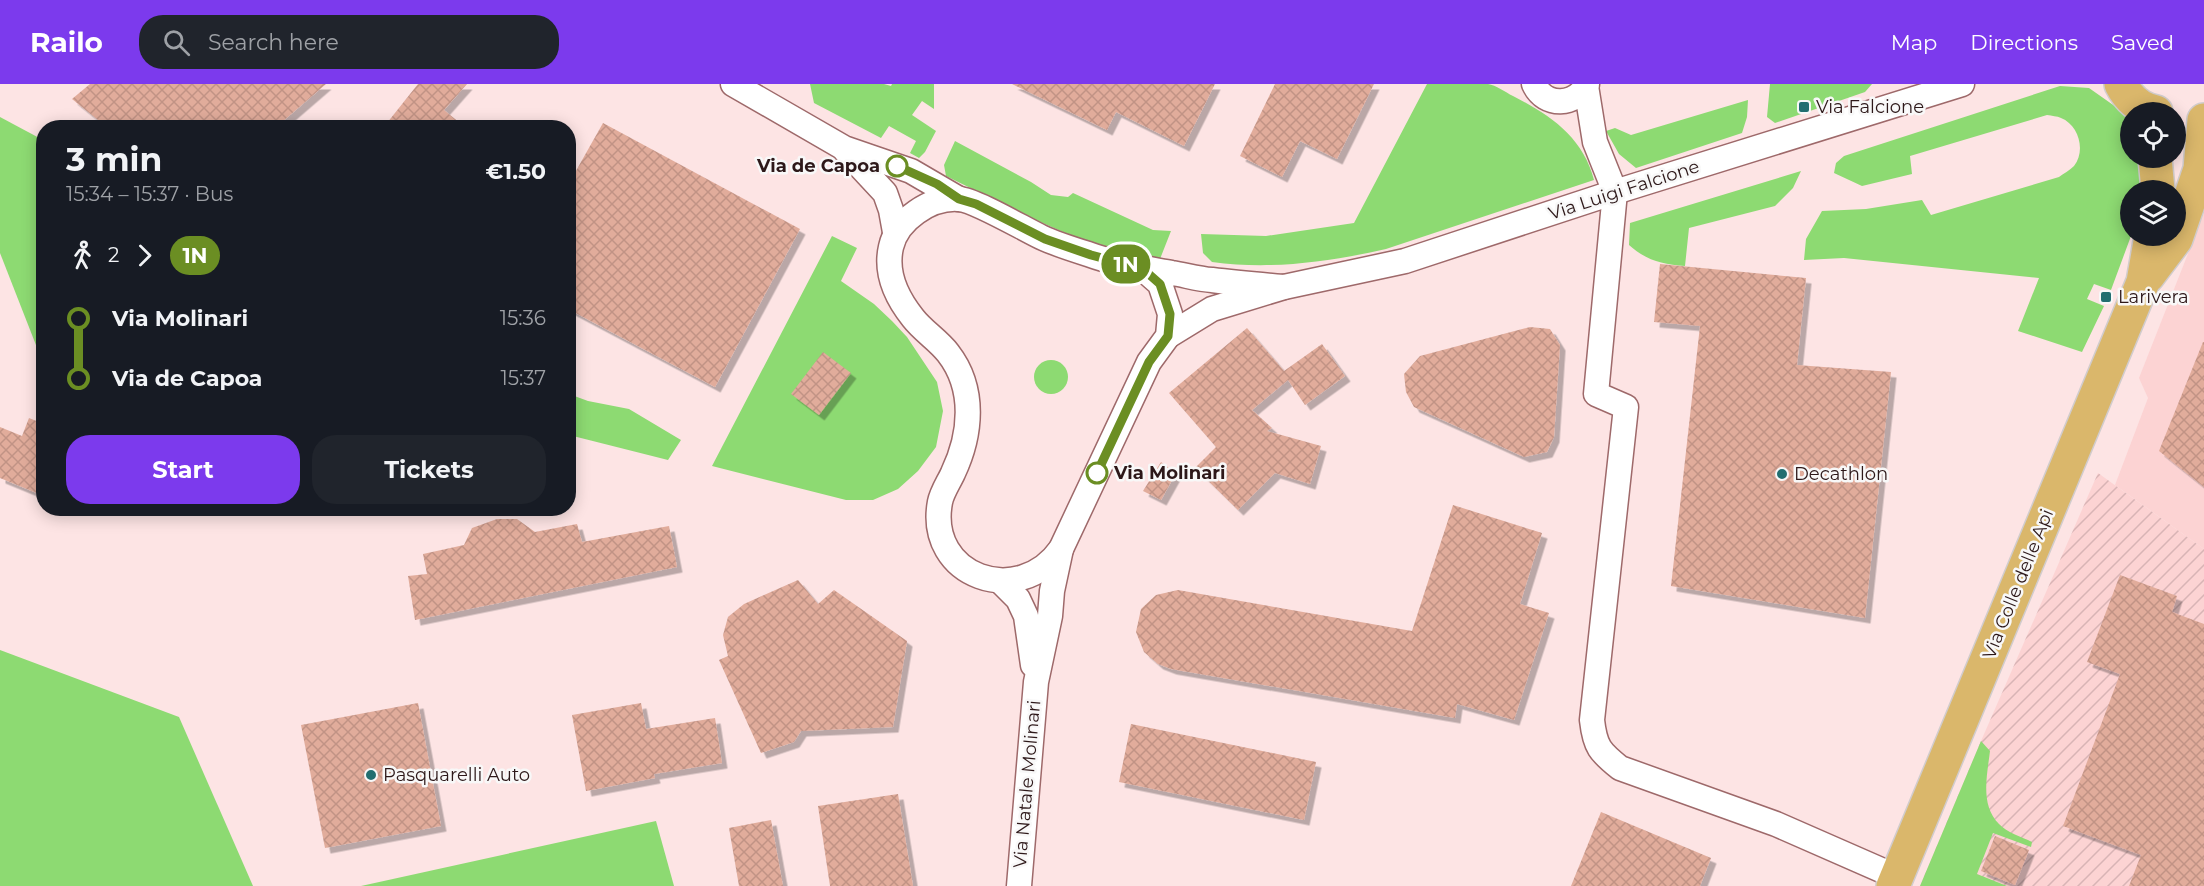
<!DOCTYPE html>
<meta charset="utf-8">
<style>
:root{--surface:#171b24;--page:#20242c;--text:#f1f3f6;--muted:#9ea1a6;--accent:#7c3aed}
body{margin:0;font-family:Montserrat,sans-serif;background:var(--page);color:var(--text);height:100vh;display:flex;flex-direction:column;font-size:22px;white-space:nowrap}
*{box-sizing:border-box;margin:0}
p{font-size:20px;color:var(--muted)}
.icon{flex:none;width:33px;height:33px;fill:none;stroke:currentColor;stroke-width:2;stroke-linecap:round;stroke-linejoin:round}
.map{position:relative;flex:1;overflow:hidden}
.details{position:absolute;left:36px;top:36px;width:540px;height:396px;display:flex;flex-direction:column;background:var(--surface);border-radius:24px;box-shadow:0 3px 15px #0003}
.details>*{flex:none}
.badge{padding:0 12px;border-radius:20px;font-size:21px;line-height:39px}
.controls{position:absolute;left:2120px;top:18px;display:grid;gap:12px}
.controls a{display:grid;place-items:center;width:66px;height:66px;border-radius:50%;background:var(--surface);box-shadow:0 3px 15px #0003;font-size:30px}
.map>.badge{position:absolute;translate:-50% -50%;box-shadow:0 0 0 3px #fff}
.legs{display:flex;align-items:center;gap:9px;height:66px;padding:0 30px;font-size:20px}
.legs p{margin-inline-start:auto}
.headline{display:flex;align-items:center;justify-content:space-between;height:102px;padding:0 30px}
h1{font-size:33px;font-weight:700;line-height:45px}
.cta{display:flex;gap:12px;margin-top:auto;padding:12px 30px}
.cta a{flex:1;height:69px;border-radius:24px;background:var(--accent);color:#fff;font-size:24px;font-weight:700;line-height:69px;text-align:center}
.cta a+a{background:var(--page);color:var(--text)}
ul{padding:0 30px;list-style:none}
li{display:flex;align-items:center;gap:21px;height:60px;font-size:22px}
li i{display:grid;place-items:center;width:9px;height:100%;margin:0 8px;background:currentColor}
li i::after{content:'';width:15px;height:15px;margin:-8px;border:4px solid;border-radius:50%;background:var(--surface)}
li p{margin-inline-start:auto}
li:first-child i{background:linear-gradient(#0000 50%,currentColor 0)}
li:last-child i{background:linear-gradient(currentColor 50%,#0000 0)}
header{display:flex;align-items:center;gap:36px;box-sizing:border-box;height:84px;padding:0 30px;background:var(--accent);color:#fff}
header strong{font-size:28px}
nav{display:flex;gap:33px;margin-inline-start:auto;font-size:21px}
.search{width:420px;height:54px;background:var(--page);display:flex;align-items:center;gap:15px;box-sizing:border-box;padding:0 21px;border-radius:24px;color:var(--muted);font-size:22px}
.map>svg:first-child{display:block}
</style>
<header>
<strong>Railo</strong>
<div class="search"><svg class="icon" aria-label="search" viewBox="0 0 24 24"><circle cx="10" cy="10" r="6"/><path d="M15 15l6 6"/></svg>Search here</div>
<nav><a>Map</a><a>Directions</a><a>Saved</a></nav>
</header>
<div class="map">
<svg width="2204" height="802" viewBox="0 0 2204 802">
<defs>
<pattern id="industrial-furrows" width="10" height="10" patternUnits="userSpaceOnUse" patternTransform="scale(1.5)"><rect width="10" height="10" fill="#fcd3d3"/><path d="M-1 1l2-2M0 10L10 0M9 11l2-2" fill="none" stroke="#d8b4b5"/></pattern>
<pattern id="building-cross-hatch" width="8" height="8" patternUnits="userSpaceOnUse" patternTransform="scale(1.5)"><rect width="8" height="8" fill="#e1ac9b"/><path d="M0 0l8 8M0 8l8-8" fill="none" stroke="#c19385"/></pattern>
<filter id="shadow"><feDropShadow dx="5.5" dy="5.5" stdDeviation="0" flood-color="#0004"/></filter>
</defs>
<rect width="100%" height="100%" fill="#fde4e4"/>
<path fill="#fcd3d3" d="M2204,129v336l-89,-64 33,-87 -9,-20z"/>
<path fill="url(#industrial-furrows)" d="M2098,389l106,76v337h-284l61,-145z"/>
<g fill="#8dda72">
<path d="M810,0h74l7,2 1,-2h42v25l-12,-8 -10,14 24,16 -11,21 -6,6 -9,-5 6,-12 -27,-15 -8,12 -67,-35z"/>
<path d="M1427,0c18,0 43,0 61,0 8,1 17,8 25,12 37,19 70,41 81,84l-208,69c-58,13 -115,21 -174,13l-9,-9 -2,-19 65,2 88,-13z"/>
<path d="M1770,0h102l-7,8 -90,31 -8,-6z"/>
<path d="M2060,2l29,2 37,26 4,7v37h13l-1,32h-12l1,46 -20,54 -17,-6 -7,15 17,7 -22,46 -64,-21 21,-53 -195,-20 -40,2 2,-21 16,-28 44,-2 56,-9 9,15 128,-38c4,-3 11,-7 15,-11 12,-15 5,-41 -13,-48 -4,-2 -9,-2 -14,-3l-137,41 2,18 -50,12 -28,-13 2,-10 8,-7z"/>
<path d="M1748,16l-1,17 -5,16 -106,35 -17,-14 -13,-23 9,-3 16,7z"/>
<path d="M0,33l43,23v223l-43,-110z"/>
<path d="M955,57l76,41 20,13 17,2 5,-4 80,37 18,1 -11,28 -65,-13 -66,-29 -83,-41 -2,-11z"/>
<path d="M1801,87l-8,17 -18,18 -86,22 -4,38c-23,-2 -38,-5 -56,-21l1,-22z"/>
<path d="M832,152l25,12 -16,33 33,23 18,17 15,16 30,45 6,29 -7,36 -18,24 -20,18 -25,11h-27l-134,-34z"/>
<circle cx="1051" cy="293" r="17"/>
<path d="M569,310l19,7 41,8 52,31 -13,20 -99,-25z"/>
<path d="M0,566l179,67 74,169h-253z"/>
<path d="M1981,657l9,10c-3,25 -10,54 9,73 7,8 23,13 33,18l-1,5 -38,-14 -16,41 30,12h-87z"/>
<path d="M656,737l18,65h-313z"/>
</g>
<g fill="url(#building-cross-hatch)" filter="url(#shadow)">
<path d="M90,0h236l-51,44h-167l-36,-29z"/>
<path d="M418,0h49l-23,26 22,18h-83z"/>
<path d="M1012,0h203l-31,62 -68,-34 -9,18z"/>
<path d="M1275,0h99l-37,75 -37,-18 -18,36 -42,-21z"/>
<path d="M603,39l197,106 -85,158 -147,-78v-124z"/>
<path d="M1660,180l146,14 -9,87 94,7 -26,246 -194,-32 29,-260 -46,-4z"/>
<path d="M1530,243l20,2 10,16 -6,92 -7,15 -23,5 -110,-50 -8,-15 -2,-18 16,-18z"/>
<path d="M1247,244l37,43 38,-27 23,32 -40,29 -17,-25 -36,30 20,18 -5,3 54,15 -11,38 -35,-11 -37,37 -43,-42 21,-21 -47,-54z"/>
<path d="M2203,258h1v145l-45,-36z"/>
<path d="M823,268l28,21 -32,42 -28,-21z"/>
<path d="M29,334l15,6v72l-44,-18v-51l22,9z"/>
<path d="M1161,378l15,11 -15,27 -18,-9z"/>
<path d="M1453,421l89,28 -22,71 29,9 -35,107 -57,-16 -2,14 -284,-49 -13,-5 -14,-12 -8,-20 5,-23 15,-14 22,-5 234,41z"/>
<path d="M497,435h20l18,13 42,-8 5,18 87,-16 8,41 -262,53 -7,-44 19,-2 -4,-20 41,-9 8,-17z"/>
<path d="M2120,491l57,21 -5,16 32,12v262h-75l12,-31 -78,-29 57,-152 -33,-12z"/>
<path d="M798,496l20,24 16,-14 73,51 -14,86 -92,4 -7,11 -33,11 -42,-93 9,-4 -5,-21 5,-18 16,-13z"/>
<path d="M418,619l23,123 -116,22 -24,-123z"/>
<path d="M641,619l5,26 69,-11 7,45 -68,11 1,4 -69,13 -14,-76z"/>
<path d="M1131,640l185,38 -12,58 -185,-38z"/>
<path d="M898,710l15,92h-83l-12,-80z"/>
<path d="M1601,728l110,46 -11,28h-129z"/>
<path d="M771,736l12,66h-44l-10,-58z"/>
<path d="M1995,752l34,14 -14,35 -34,-14z"/>
</g>
<g fill="none" stroke-linecap="round" stroke-linejoin="round">
<defs>
<g id="street">
<path d="M733,0l111,64 67,23 48,28"/>
<path d="M1534,0c11,24 42,22 53,0"/>
<path d="M1586,2l9,56 20,50 -19,202 30,13 -34,313c3,27 8,32 28,48l156,56 121,53"/>
<path d="M845,66l40,43 6,17 4,22"/>
<path d="M1143,185l17,15 10,30 -2,22 -19,26 -88,187c-42,60 -135,28 -121,-47 2,-10 9,-20 13,-29 18,-38 23,-84 -5,-120 -10,-13 -25,-22 -35,-35 -16,-20 -28,-45 -22,-71 6,-27 39,-50 68,-48 16,1 65,30 82,38 15,7 31,12 47,17 27,10 56,14 84,19 13,2 26,6 40,7 24,3 48,5 72,7"/>
<path d="M1168,252l44,-27 72,-22 121,-26 210,-69 347,-108"/>
<path d="M1000,497l18,18 8,17 7,49"/>
<path d="M1019,802l17,-204 14,-66 2,-25 9,-42"/>
</g>
<g id="primary">
<path d="M2121,0c7,14 19,25 35,28"/>
<path d="M2155,74l3,32"/>
<path d="M2148,192l28,-37 24,-70 4,-49"/>
<path d="M1893,802l250,-604 8,-46"/>
</g>
</defs>
<use href="#street" stroke="#9e696a" stroke-width="27"/>
<use href="#primary" stroke="#d1cccc" stroke-width="36"/>
<use href="#street" stroke="#fff" stroke-width="24"/>
<use href="#primary" stroke="#dab76b" stroke-width="33"/>
</g>
<g fill="none" stroke-linecap="round" stroke-linejoin="round">
<defs>
<path id="line-1" d="M897,82l40,18 22,15 17,5 69,35 46,16 52,14 17,15 10,30 -2,22 -19,26 -52,111"/>
</defs>
<use href="#line-1" stroke="#fff" stroke-width="14"/>
<use href="#line-1" stroke="#6b8e23" stroke-width="9"/>
</g>
<g fill="#226e70" stroke="#f8f8f8" stroke-width="2">
<rect x="1798" y="17" width="12" height="12" rx="3"/>
<rect x="2100" y="207" width="12" height="12" rx="3"/>
<circle cx="1782" cy="390" r="6"/>
<circle cx="371" cy="691" r="6"/>
</g>
<g fill="#fff" stroke="#6b8e23" stroke-width="3">
<circle cx="897" cy="82" r="10"/>
<circle cx="1097" cy="389" r="10"/>
</g>
<g text-anchor="middle" dominant-baseline="central" stroke-width="5" stroke-linejoin="round" paint-order="stroke">
<g font-size="18" fill="#2d1819" stroke="#f8f8f8" text-anchor="start">
<text x="1816" y="23">Via Falcione</text>
<text x="2118" y="213">Larivera</text>
<text x="1794" y="390">Decathlon</text>
<text x="383" y="691">Pasquarelli Auto</text>
</g>
<g font-size="18" font-weight="bold" fill="#2d1819" stroke="#f8f8f8" text-anchor="end">
<text x="880" y="82">Via de Capoa</text>
<text x="1114" y="389" text-anchor="start">Via Molinari</text>
</g>
<g font-size="18" fill="#2d1819" stroke="#f8f8f8">
<text transform="translate(1624 106) rotate(-18)">Via Luigi Falcione</text>
<text transform="translate(2018 500) rotate(-68)">Via Colle delle Api</text>
<text transform="translate(1027 700) rotate(-85)">Via Natale Molinari</text>
</g>
</g>
</svg>
<div class="controls">
<a><svg class="icon" aria-label="locate" viewBox="0 0 24 24"><circle cx="12" cy="12" r="6"/><path d="M12 2v4M12 18v4M2 12h4M18 12h4"/></svg></a>
<a><svg class="icon" aria-label="layers" viewBox="0 0 24 24"><path d="M12 4l9 5-9 5-9-5zM3 14l9 5 9-5"/></svg></a>
</div>
<b class="badge" style="left:1126px;top:180px;background:#6b8e23;color:#fff">1N</b>
<section class="details">
<div class="headline"><div><h1>3 min</h1><p>15:34 – 15:37 · Bus</p></div><b>€1.50</b></div>
<div class="legs"><svg class="icon" aria-label="walk" viewBox="0 0 24 24"><circle cx="13" cy="4" r="2"/><path d="M13 8l-2 6 4 7M11 14l-3 7M7 12l3-4h3l4 4"/></svg>2<svg class="icon" aria-label="forward" viewBox="0 0 24 24"><path d="M9 5l7 7-7 7"/></svg><b class="badge" style="background:#6b8e23;color:#fff">1N</b></div>
<ul>
<li><i style="color:#6b8e23"></i><b>Via Molinari</b><p>15:36</p></li>
<li><i style="color:#6b8e23"></i><b>Via de Capoa</b><p>15:37</p></li>
</ul>
<div class="cta"><a>Start</a><a>Tickets</a></div>
</section>
</div>
